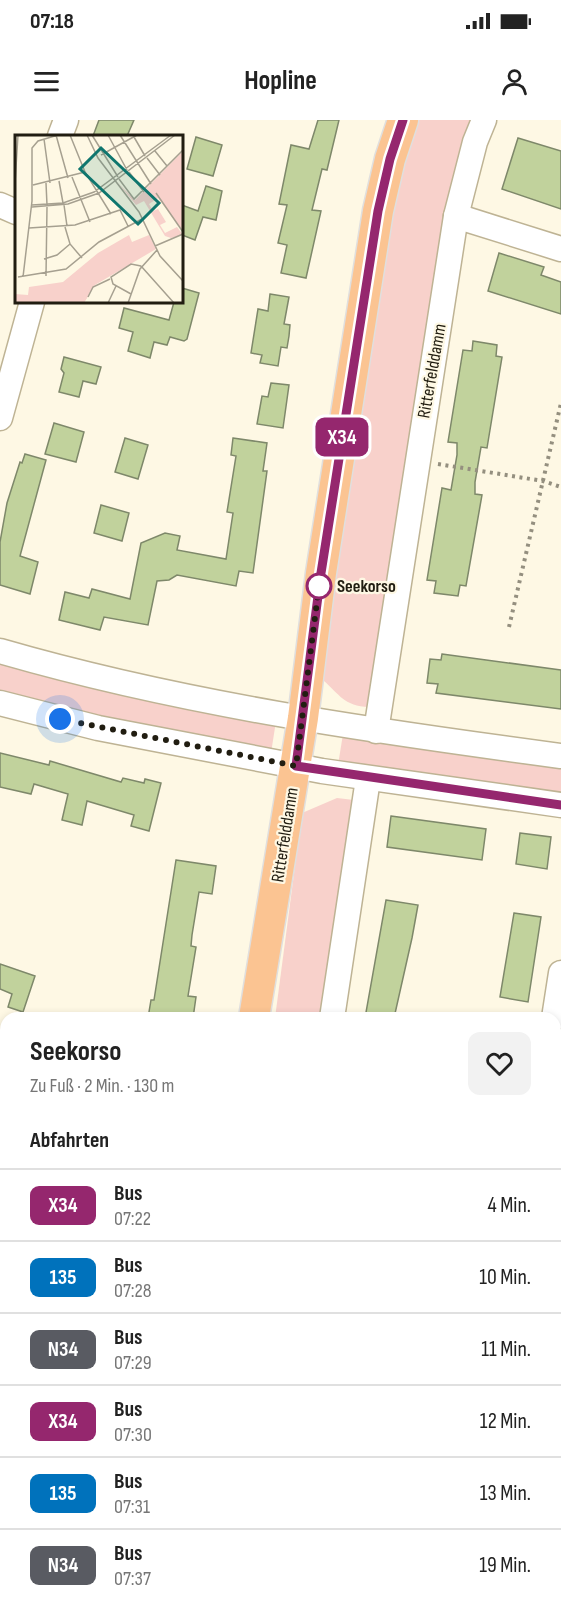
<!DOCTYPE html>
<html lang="de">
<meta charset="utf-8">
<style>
:root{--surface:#fff;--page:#f2f2f2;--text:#222;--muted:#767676;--line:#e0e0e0}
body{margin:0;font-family:"Sofia Sans Condensed",sans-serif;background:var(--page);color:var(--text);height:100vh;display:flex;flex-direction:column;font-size:22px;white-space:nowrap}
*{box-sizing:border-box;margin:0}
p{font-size:20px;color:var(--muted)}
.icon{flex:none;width:33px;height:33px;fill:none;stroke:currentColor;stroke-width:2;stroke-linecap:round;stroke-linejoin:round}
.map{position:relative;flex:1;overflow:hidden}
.side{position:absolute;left:0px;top:892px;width:561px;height:602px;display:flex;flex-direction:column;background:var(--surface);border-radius:18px 18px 0 0;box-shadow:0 3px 9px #0003}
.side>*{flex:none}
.badge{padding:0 12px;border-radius:9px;font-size:21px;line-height:39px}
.you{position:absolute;width:30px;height:30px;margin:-15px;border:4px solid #fff;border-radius:50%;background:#1a73e8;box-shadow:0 0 0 9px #1a73e833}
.map>.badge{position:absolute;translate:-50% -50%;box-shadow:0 0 0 3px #fff}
h2{padding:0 30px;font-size:22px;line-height:54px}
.round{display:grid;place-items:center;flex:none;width:63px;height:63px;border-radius:12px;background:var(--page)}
.overview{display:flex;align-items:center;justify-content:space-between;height:102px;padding:0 30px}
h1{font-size:28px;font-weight:700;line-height:45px}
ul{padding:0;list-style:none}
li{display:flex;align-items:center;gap:18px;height:72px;padding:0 30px;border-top:2px solid var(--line)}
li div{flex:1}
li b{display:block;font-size:22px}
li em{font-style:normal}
li .badge{min-width:66px;font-weight:700;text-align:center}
.status{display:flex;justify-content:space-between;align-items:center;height:42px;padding:0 30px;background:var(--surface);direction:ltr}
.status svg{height:16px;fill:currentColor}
header{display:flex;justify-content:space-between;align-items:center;height:78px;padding:0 30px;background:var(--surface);font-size:27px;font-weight:700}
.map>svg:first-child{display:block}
</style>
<div class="status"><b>07:18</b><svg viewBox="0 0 49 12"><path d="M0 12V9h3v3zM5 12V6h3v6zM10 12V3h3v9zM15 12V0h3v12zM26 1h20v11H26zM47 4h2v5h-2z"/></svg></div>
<header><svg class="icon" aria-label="menu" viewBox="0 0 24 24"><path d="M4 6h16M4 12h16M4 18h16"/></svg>Hopline<svg class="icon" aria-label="person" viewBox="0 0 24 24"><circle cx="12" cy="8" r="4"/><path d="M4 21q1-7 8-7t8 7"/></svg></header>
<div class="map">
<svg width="561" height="1493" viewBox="0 0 561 1493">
<rect width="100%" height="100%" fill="#fef8e4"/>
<g fill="#f8d1cb">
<path d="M416,0h59l-106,587c-25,-1 -29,-12 -46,-27l7,-67 59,-395z"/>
<path d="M0,540l276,61 -5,32 -271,-60z"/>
<path d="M343,614l218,30v32l-223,-31z"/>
<path d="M337,678l17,2 -31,218h-48l27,-205z"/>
<path d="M555,1161h6v247l-6,-2z"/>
</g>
<g fill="#c1d29c" stroke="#7e886a" stroke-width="1.5">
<path d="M99,0h35l-7,16h-34z"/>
<path d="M318,0h21l-12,50 -5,-1 -10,41 9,1 -15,67 -25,-5 6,-28 -9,-2 9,-38 -8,-1 12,-59 18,4z"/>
<path d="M196,17l26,8 -9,31 -26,-7z"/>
<path d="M518,18l43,13v58l-59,-20z"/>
<path d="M206,66l16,5 -6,29 -13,-3 -8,23 -13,-5v-30l16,6z"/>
<path d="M499,133l45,14 -3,8 20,7v32l-73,-23z"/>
<path d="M182,168l17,5 -12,46 -3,2 -14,-4 -3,8 -13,-3 -4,16 -22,-7 5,-19 -14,-4 5,-20 45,12 5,-18h8z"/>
<path d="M270,174l19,3 -5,27 6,1 -1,11 -2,12 -6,-1 -3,19 -18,-3 2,-8 -11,-2 7,-44 10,2z"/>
<path d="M473,221l24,4 -1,11 6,1 -15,91 -6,-1 -6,35v12l7,1 -16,91 -6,-1 -2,11 -24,-3 2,-12 -9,-1 15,-92 9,2 6,-35v-12l-9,-1 15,-92 9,1z"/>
<path d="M64,237l37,10 -5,17 -13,-3 -4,16 -20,-5 5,-19 -3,-4z"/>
<path d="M271,263l18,2 -6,43 -26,-4 5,-28 6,1z"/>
<path d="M54,303l30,9 -8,30 -31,-8z"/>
<path d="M125,318l23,7 -10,34 -23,-7z"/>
<path d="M233,318l34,5 -4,28h4l-14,102 -14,-2 -3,15 -59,-11 -8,5 -12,1 -9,44 -44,-8 -4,13 -41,-10 6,-28 24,6 3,-9 38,10 11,-56 24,-10 15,3 -3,14 49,9 7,-46 -6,-1 9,-56 -5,-1z"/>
<path d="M25,334l21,6 -26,96 18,6 -8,32 -30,-9v-43l7,-39 13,-41 2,1z"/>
<path d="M101,385l28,8 -7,28 -28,-8z"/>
<path d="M442,534l119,16v39l-125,-16 2,-9 -11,-1 3,-24 11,1z"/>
<path d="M0,633l49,12 1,-4 71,21 2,-4 21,5 1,-4 16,4 -12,48 -18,-5 3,-11 -47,-14 -5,24 -20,-5 6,-26 -34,-10 -3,10 -31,-7z"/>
<path d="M391,696l95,13 -4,31 -95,-13z"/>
<path d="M520,713l31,4 -4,32 -31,-5z"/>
<path d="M176,740l40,6 -4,28 -13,-2 -7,43 -1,11 5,1 -8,49 8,1 -3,21h-45l3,-18h3z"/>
<path d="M386,780l32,5 -6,33 -18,80h-29z"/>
<path d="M514,793l27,4 -13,85 -28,-5z"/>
<path d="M0,844l35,12 -12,36 -15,-5 4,-13 -12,-5z"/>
</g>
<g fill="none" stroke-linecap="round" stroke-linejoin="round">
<defs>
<g id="minor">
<path d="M60,16l6,-16"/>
<path d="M0,85l16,7"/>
<path d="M456,96l105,33"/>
<path d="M0,298l32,-116"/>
<path d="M0,531c183,53 373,80 561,105"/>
<path d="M0,583l98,25 224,43 239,34"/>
<path d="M376,611l80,-515 19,-74 9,-22"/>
<path d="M332,898l36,-239"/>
<path d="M554,898l7,-45"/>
<path d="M555,1153h6"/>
<path d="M0,1429l6,2"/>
</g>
<g id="major">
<path d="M254,898l49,-300 18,-145 57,-362 12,-52 13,-39"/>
<path d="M126,1493l2,-5"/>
</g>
</defs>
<use href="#minor" stroke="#beb394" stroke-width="27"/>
<use href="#major" stroke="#e0dfde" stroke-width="33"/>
<g stroke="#948f7f" stroke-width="4" stroke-dasharray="3 4.5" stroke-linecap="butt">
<path d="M438,344l105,17 18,6"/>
<path d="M509,507l52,-224"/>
<path d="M555,1204h6"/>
<path d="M555,1287l6,1"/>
<path d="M555,1303l6,2"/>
<path d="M354,1493l2,-5"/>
<path d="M374,1493l2,-5"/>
</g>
<use href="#minor" stroke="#fff" stroke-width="24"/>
<use href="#major" stroke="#fbc492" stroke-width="30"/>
</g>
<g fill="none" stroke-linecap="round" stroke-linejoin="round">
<defs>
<path id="line" d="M403,0l-13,39 -12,52 -57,362 -25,193 265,39"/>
</defs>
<use href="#line" stroke="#fff" stroke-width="14"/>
<use href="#line" stroke="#95276e" stroke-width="9"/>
<path stroke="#211d11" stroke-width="6" stroke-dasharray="0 10.8" d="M60,599l236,47 23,-180"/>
</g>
<circle fill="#fff" stroke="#95276e" stroke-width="3" cx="319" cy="466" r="12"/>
<g text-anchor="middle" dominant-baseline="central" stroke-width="4.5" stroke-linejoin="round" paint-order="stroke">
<g font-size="18" fill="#211d11" stroke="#fef8e4">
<text transform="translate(432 251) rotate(-80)">Ritterfelddamm</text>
<text transform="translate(285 715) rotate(-81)">Ritterfelddamm</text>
</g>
<g font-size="18" font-weight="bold" fill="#211d11" stroke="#fef8e4" text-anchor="start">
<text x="337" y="466">Seekorso</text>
</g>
</g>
<g transform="translate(15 15)">
<rect width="168" height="168" fill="#fef8e4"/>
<path d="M168,16v80l-25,-33 -9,6 4,7 5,-2 8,13 -6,3 5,8 12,-6 6,8 -12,3 -6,-2 -21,-35 -8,4 -18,-22 17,17zM114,100l3,7 17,-7 7,14 -61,36 -11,18h-69v-9l13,1 1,-8 34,-5 35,-29z" fill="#f8d1cb"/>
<path fill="none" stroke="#a6a090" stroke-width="1.5" d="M41,0l12,43M55,0l15,37 26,42M72,0l11,23 41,54 21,44 23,25M77,0l26,42M93,0l19,35M105,0l31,49M119,2l11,19M29,4l6,44M140,16l12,15M86,20l36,-20M132,23l13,17M114,37l15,20M57,42l18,45M104,44l15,20 49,-49M44,46l4,22M0,48l3,-48M31,48l1,22M18,50l52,-13M141,58l27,39M17,70l31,-2 31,-11 77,-57M49,70l3,21M17,72l36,-3 31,-11 76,-58M50,92l5,17 12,14M14,93l46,-3 45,-15 8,16M140,111l28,-12M29,124l13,-4 13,-11M126,131l33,37M31,141l1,-69M3,142l48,-8 33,-27 43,-23M8,142l9,-76v-53l6,-7 20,-6M116,159l-18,-10 -2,-7 20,-13 10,2M73,162l5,-10 17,-8M93,168l8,-17M113,168l12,-34 17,-19"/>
<path fill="#0f766e" fill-opacity="0.15" stroke="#0f766e" stroke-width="3" d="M86,13l58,55 -21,21 -58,-55z"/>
<rect width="168" height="168" fill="none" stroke="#211d11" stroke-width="3"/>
</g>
</svg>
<div class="you" style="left:60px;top:599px"></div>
<b class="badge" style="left:342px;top:317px;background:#95276e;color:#fff">X34</b>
<section class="side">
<div class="overview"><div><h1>Seekorso</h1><p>Zu Fuß · 2 Min. · 130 m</p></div><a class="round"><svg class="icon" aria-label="heart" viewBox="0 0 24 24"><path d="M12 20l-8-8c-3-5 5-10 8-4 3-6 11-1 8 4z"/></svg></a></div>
<h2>Abfahrten</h2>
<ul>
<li><span class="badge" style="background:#95276e;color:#fff">X34</span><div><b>Bus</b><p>07:22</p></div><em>4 Min.</em></li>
<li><span class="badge" style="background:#0072bc;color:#fff">135</span><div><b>Bus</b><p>07:28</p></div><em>10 Min.</em></li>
<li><span class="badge" style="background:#595b62;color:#fff">N34</span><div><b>Bus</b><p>07:29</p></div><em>11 Min.</em></li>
<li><span class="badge" style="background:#95276e;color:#fff">X34</span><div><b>Bus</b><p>07:30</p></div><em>12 Min.</em></li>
<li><span class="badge" style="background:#0072bc;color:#fff">135</span><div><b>Bus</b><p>07:31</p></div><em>13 Min.</em></li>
<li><span class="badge" style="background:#595b62;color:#fff">N34</span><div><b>Bus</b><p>07:37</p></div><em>19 Min.</em></li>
</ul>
</section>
</div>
